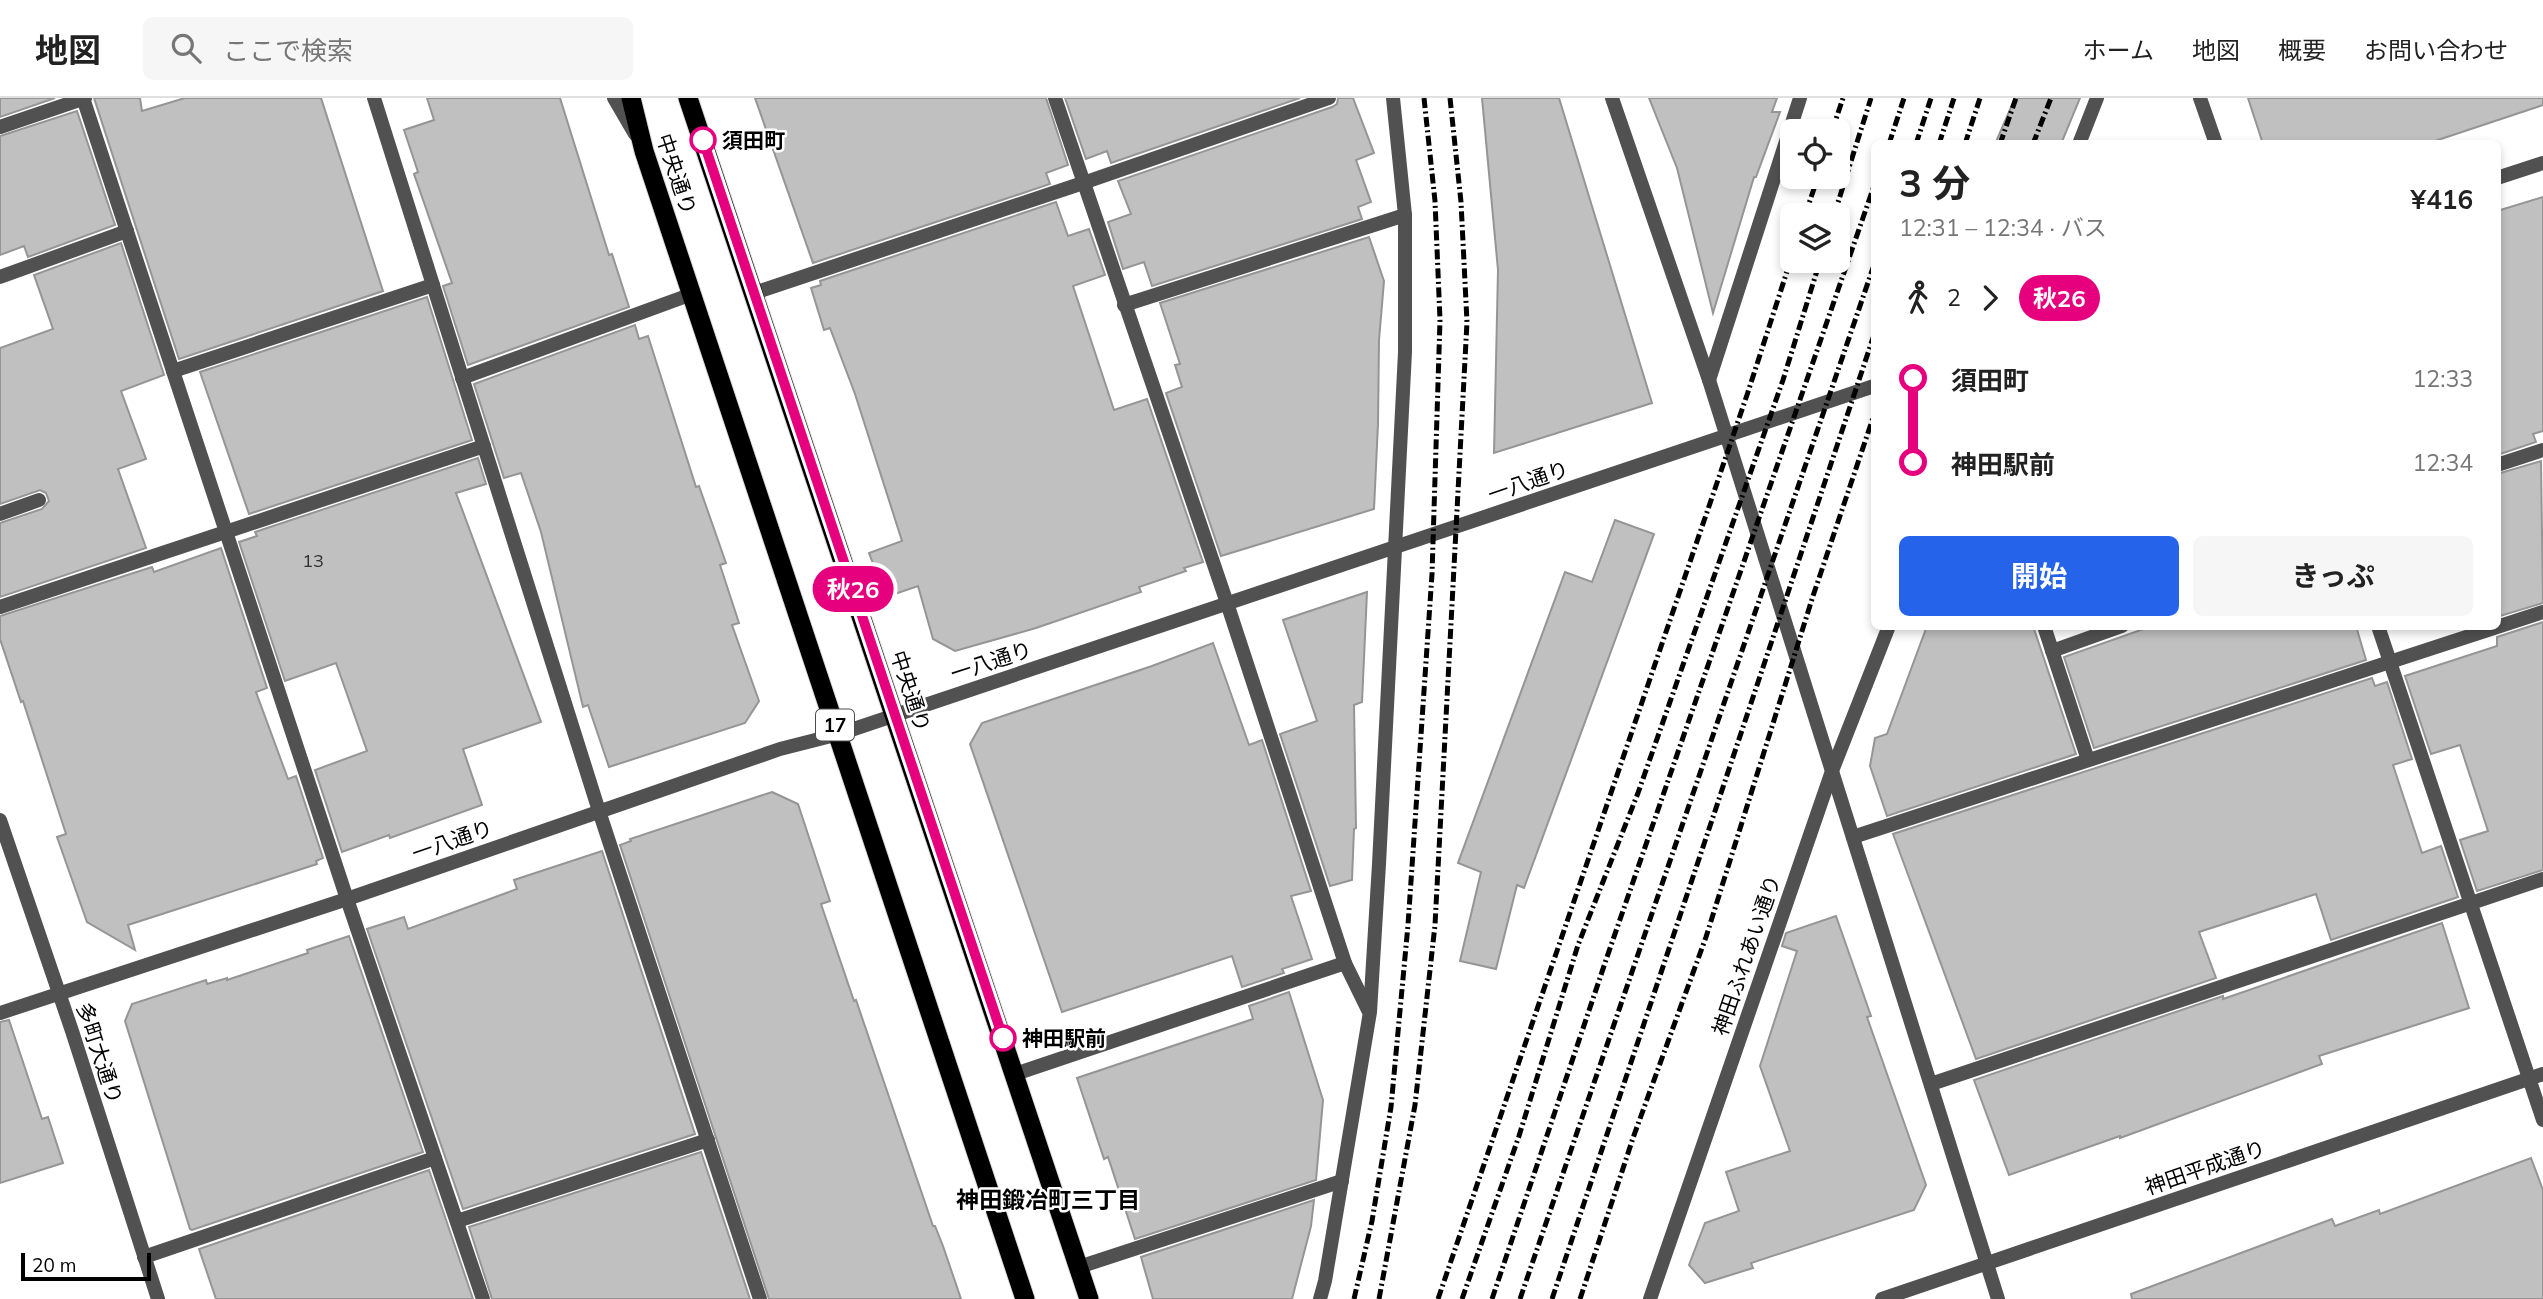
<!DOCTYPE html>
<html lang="ja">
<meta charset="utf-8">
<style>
:root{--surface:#fff;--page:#f6f6f6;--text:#222;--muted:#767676;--line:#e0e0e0;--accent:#2563eb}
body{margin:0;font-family:Mulish,"Noto Sans JP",sans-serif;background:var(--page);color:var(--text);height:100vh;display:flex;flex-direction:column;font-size:26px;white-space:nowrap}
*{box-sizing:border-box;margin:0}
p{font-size:23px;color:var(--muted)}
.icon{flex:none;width:38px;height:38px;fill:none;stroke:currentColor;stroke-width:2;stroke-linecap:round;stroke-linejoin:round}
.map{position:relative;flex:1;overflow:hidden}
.sheet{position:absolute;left:1871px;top:42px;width:630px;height:490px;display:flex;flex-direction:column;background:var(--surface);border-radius:10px;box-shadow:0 4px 10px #0003}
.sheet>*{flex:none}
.badge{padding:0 14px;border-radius:23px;font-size:24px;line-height:46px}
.controls{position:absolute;left:1780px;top:21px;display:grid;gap:14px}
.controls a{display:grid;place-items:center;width:70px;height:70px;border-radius:10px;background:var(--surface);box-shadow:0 4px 10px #0003;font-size:35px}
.scale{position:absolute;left:21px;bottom:18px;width:130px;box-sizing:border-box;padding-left:7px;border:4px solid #000;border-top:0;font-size:19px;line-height:24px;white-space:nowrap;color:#000;-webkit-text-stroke:5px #fff;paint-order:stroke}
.map>.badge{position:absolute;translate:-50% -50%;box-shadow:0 0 0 4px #fff}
.legs{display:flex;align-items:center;gap:10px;height:77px;padding:0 28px;font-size:23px}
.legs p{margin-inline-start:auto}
.overview{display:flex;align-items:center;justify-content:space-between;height:119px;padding:0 28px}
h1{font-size:38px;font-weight:700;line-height:52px}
.primary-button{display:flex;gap:14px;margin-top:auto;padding:14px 28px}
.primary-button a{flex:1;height:80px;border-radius:10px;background:var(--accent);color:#fff;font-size:28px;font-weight:700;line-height:80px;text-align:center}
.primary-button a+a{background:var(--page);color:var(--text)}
ul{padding:0 28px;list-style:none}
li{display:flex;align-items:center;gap:24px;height:84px;font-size:26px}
li i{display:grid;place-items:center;width:10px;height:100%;margin:0 9px;background:currentColor}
li i::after{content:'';width:18px;height:18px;margin:-9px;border:5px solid;border-radius:50%;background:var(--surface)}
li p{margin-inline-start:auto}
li:first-child i{background:linear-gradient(#0000 50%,currentColor 0)}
li:last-child i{background:linear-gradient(currentColor 50%,#0000 0)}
header{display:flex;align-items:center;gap:42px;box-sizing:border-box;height:98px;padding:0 35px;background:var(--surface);border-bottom:2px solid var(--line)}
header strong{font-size:33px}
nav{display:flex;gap:38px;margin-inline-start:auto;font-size:24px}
.search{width:490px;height:63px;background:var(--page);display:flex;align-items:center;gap:18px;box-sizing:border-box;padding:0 24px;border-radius:10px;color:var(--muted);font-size:26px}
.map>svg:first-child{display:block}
</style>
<header>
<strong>地図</strong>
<div class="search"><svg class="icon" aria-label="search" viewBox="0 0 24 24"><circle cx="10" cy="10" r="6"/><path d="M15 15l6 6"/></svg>ここで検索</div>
<nav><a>ホーム</a><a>地図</a><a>概要</a><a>お問い合わせ</a></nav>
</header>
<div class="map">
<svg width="2543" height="1201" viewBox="0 0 2543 1201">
<rect width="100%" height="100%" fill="#fff"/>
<g fill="#c0c0c0" stroke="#959595" stroke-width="2">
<path d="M0,0h55l-55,19z"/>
<path d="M94,0h46l2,13 43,-13h136l62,193 -204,68z"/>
<path d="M427,0h133l49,157 3,-1 17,53 -161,58 -25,-79 9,-3 -38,-109 4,-2 -14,-42 30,-10z"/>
<path d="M755,0h291l22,67 -22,8 4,11 -237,79z"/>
<path d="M1065,0h235l-189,65 -4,-12 -21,8z"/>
<path d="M1338,0h15l21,55 -18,7 15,42 -13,5 4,12 -210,67 -8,-24 -21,7 -15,-47 23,-8 -13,-33 214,-74 5,-3z"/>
<path d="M1482,0h77l93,305 -158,50 4,-183z"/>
<path d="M1649,0h128l-5,14h8l-24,65h-2l-41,136 -36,-145z"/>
<path d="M2015,0h65l-19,46h-66z"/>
<path d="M2248,0h295v7l-117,39h-163z"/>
<path d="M77,13l38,114 -87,32 -4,-11 -24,9v-119z"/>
<path d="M2543,99v234l-10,3 3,8 -39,13v-244z"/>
<path d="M1056,104l12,34 21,-7 16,46 -32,11 41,124 33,-11 56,163 -19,6 2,3 -47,16 2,5 -105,36 -81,23 -22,-12 -15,-53 -32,11 -17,-44 33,-12 -47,-147 -25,-66 -6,2 -13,-42 10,-3 -1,-4z"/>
<path d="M1369,139l15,44 -5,59 -1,84 -4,85 -153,47 -55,-163 16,-6 -7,-22 5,-1 -20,-61z"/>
<path d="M121,145l43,132 -43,16 25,68 -28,10 28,79 -146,49v-74l42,-14 7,-8 -3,-8 -6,-3 -40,14v-156l53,-19 -19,-54z"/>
<path d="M427,199l45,143 -223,74 -49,-142z"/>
<path d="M635,227l4,14 9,-3 48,151 3,-1 27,77 -6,2 19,58 -7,2 27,76 -14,22 -136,44 -21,-62 -5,2 -42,-175 -20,-59 -17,5 -30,-94z"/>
<path d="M478,360l8,26 -30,9 85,229 -78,27 19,56 -92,33 -1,-3 -47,17 -27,-82 52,-19 -31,-88 -51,18 -46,-139 18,-6 -2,-4z"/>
<path d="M2541,363l2,142 -46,14v-143z"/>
<path d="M1615,422l39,14 -130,354 -7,-3 -21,84 -36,-8 21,-89 -23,-9 107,-291 27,10z"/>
<path d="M221,450l46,140 -11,4 32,87 8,-3 27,82 -7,3 1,3 -189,61 7,25 -48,-28 -30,-85 9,-3 -43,-133 -2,1 -21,-63v-23l152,-49 2,5z"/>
<path d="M1367,494l-5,110 -8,3 2,123 -2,1 -2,51 -22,6 -50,-152 37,-13 -34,-101z"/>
<path d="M2543,524v248l-66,21 -17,-51 28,-9 -28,-86 -29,9 -26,-78 92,-30v-9z"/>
<path d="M1927,528h106l43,128 -189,62 -17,-50 5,-28 12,-4z"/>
<path d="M2152,528h204l10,34 -272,88 -30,-91z"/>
<path d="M1213,545l36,102 13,-5 49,151 -20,5 21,63 -30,10 2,4 -42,14 -10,-31 -170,56 -92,-268 12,-21 170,-57z"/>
<path d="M2372,580l3,8 12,-4 25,77 -19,6 29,88 19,-7 17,51 -127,43 -15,-46 -117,38 17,46 -240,81 -83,-225z"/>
<path d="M772,694l26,12 32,97 -9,3 33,97 2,-1 77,226h2l8,20 18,53h-192l-149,-454 11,-4 -1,-2z"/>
<path d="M602,753l93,283 -232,75 -96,-280 37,-12 4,12 109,-40 -3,-9z"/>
<path d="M1836,818l35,100 -4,1 59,168 -12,25 -163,53 2,5 -48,15 -16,-18 16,-42 34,-12 -13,-39 64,-21 -30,-85 37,-115 -15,-5 4,-13z"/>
<path d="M2442,825l27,85 -150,48 3,8 -202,74v-2l-111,39 -35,-95 249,-84v3z"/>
<path d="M349,838l74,216 -231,78 -2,-1 -65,-208 7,-17 74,-24 1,4 20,-6v2l81,-27 -1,-3z"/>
<path d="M1289,894l34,108 -7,80 -181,59 -27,-82 -4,2 -27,-81 176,-59 -4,-13z"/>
<path d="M9,922l33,99 6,-2 15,46 -63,20v-161z"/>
<path d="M701,1054l49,147h-258l-23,-72z"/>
<path d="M2531,1060l12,32v109h-411l-1,-5 201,-75 3,7 44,-16 1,4z"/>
<path d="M429,1072l44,129h-257l-17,-50z"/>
<path d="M1314,1102l-3,26 -19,73h-139l-12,-42z"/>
</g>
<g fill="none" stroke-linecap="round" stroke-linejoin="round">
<defs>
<g id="trunk">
<path d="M631,0l13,53 381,1148"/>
<path d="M688,0l401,1201"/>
</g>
</defs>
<use href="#trunk" stroke="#dbdbdb" stroke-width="21"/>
<g stroke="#515151" stroke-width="14">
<path d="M0,179l127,-46"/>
<path d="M754,195l329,-110"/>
<path d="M1124,207l281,-90"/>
<path d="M173,273l260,-86"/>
<path d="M2497,367l46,-15"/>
<path d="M0,416l39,-14"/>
<path d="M0,509l484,-161"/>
<path d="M2044,528l44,134"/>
<path d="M2052,553l70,-25"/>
<path d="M1015,976l330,-111"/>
<path d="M1931,986l612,-205"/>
<path d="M457,1123l251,-81"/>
<path d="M144,1159l291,-99"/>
<path d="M1079,1169l263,-86"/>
</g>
<g stroke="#515151" stroke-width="14">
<path d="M83,0l264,801 136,400"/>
<path d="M374,0l225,713 161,488"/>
<path d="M1055,0l172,505 118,360 23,47"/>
<path d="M1612,0l97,282 289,919"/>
<path d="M2200,0l16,46"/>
<path d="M0,29l85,-29"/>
<path d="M2079,46l18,-46"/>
<path d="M2497,80l46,-15"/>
<path d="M1083,85l246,-85"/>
<path d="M462,280l230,-84"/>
<path d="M1709,282l91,-282"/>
<path d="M2378,528l165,494"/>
<path d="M0,722l72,211 86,268"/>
<path d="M1853,739l690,-225"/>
<path d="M0,915l347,-114 433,-150 59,-15 1035,-348"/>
<path d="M1320,1201l5,-18 45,-269 9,-148 26,-512v-137l-12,-117"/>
<path d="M1650,1201l182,-528 57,-145"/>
</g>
<g stroke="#515151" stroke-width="14">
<path d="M614,0l21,36"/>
<path d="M1882,1201l661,-225"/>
</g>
<use href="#trunk" stroke="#000" stroke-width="19"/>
<g stroke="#000" stroke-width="5" stroke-dasharray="10 3.5 2 3.5" stroke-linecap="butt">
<path d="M1832,33l11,-33"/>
<path d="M1889,46l15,-46"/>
<path d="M1916,46l15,-46"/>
<path d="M1939,46l15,-46"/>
<path d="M1965,46l15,-46"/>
<path d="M2000,46l16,-46"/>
<path d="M2033,46l18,-46"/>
<path d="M1805,117l13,-38"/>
<path d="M1834,117l37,-117"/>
<path d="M1354,1201l18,-78 19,-114 17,-182 24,-351 8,-254 -5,-119 -11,-103"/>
<path d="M1379,1201l36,-194 20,-180 32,-603 -6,-120 -11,-104"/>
<path d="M1438,1201l309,-904 45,-139"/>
<path d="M1462,1201l57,-163 59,-191 60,-152 145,-413 37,-119"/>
<path d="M1492,1201l115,-342 267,-771"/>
<path d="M1520,1201l354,-1034"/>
<path d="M1552,1201l322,-964"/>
<path d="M1580,1201l53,-161 73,-201 107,-341 61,-181"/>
</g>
</g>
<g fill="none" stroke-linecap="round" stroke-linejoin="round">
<defs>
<path id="line-1" d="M703,42l300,898"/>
</defs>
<use href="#line-1" stroke="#fff" stroke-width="16"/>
<use href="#line-1" stroke="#e6007e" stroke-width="10"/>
</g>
<g fill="#fff" stroke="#e6007e" stroke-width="3.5">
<circle cx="703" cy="42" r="12"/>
<circle cx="1003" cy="940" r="12"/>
</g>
<g text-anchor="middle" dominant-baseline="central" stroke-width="5" stroke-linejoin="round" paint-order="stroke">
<g font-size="18" fill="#303030">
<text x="313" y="462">13</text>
</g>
<rect fill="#fff" stroke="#4c4c4c" stroke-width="2" x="816" y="611.5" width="38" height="31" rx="5"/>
<g font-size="19" font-weight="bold" fill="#000">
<text x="835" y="627">17</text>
</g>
<g font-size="21" font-weight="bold" fill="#000" stroke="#fff" text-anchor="start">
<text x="722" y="42">須田町</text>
<text x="1022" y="940">神田駅前</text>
</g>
<g font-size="21" fill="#000" stroke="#fff">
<text transform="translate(677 76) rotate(72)">中央通り</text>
<text transform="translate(1528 383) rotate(-19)">一八通り</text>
<text transform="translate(991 563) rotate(-18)">一八通り</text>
<text transform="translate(911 593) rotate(72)">中央通り</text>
<text transform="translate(452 742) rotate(-19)">一八通り</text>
<text transform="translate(1746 857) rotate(-71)">神田ふれあい通り</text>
<text transform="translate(100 955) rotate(72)">多町大通り</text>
<text transform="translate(2205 1069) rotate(-19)">神田平成通り</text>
</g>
<g font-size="23" font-weight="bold" fill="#000" stroke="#fff">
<text x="1048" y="1101">神田鍛冶町三丁目</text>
</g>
</g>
</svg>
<div class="controls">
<a><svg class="icon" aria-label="locate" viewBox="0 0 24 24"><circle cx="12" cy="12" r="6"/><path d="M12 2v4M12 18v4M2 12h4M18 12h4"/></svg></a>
<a><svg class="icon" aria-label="layers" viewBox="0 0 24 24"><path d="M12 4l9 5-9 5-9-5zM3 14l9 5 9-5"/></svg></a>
</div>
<div class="scale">20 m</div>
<b class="badge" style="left:853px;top:491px;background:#e6007e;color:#fff">秋26</b>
<section class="sheet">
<div class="overview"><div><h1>3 分</h1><p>12:31 – 12:34 · バス</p></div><b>¥416</b></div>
<div class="legs"><svg class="icon" aria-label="walk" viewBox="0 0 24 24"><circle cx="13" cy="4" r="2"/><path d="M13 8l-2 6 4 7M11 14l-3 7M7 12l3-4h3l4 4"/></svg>2<svg class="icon" aria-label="forward" viewBox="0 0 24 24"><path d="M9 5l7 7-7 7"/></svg><b class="badge" style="background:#e6007e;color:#fff">秋26</b></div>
<ul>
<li><i style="color:#e6007e"></i><b>須田町</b><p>12:33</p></li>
<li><i style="color:#e6007e"></i><b>神田駅前</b><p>12:34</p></li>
</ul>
<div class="primary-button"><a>開始</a><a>きっぷ</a></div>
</section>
</div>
